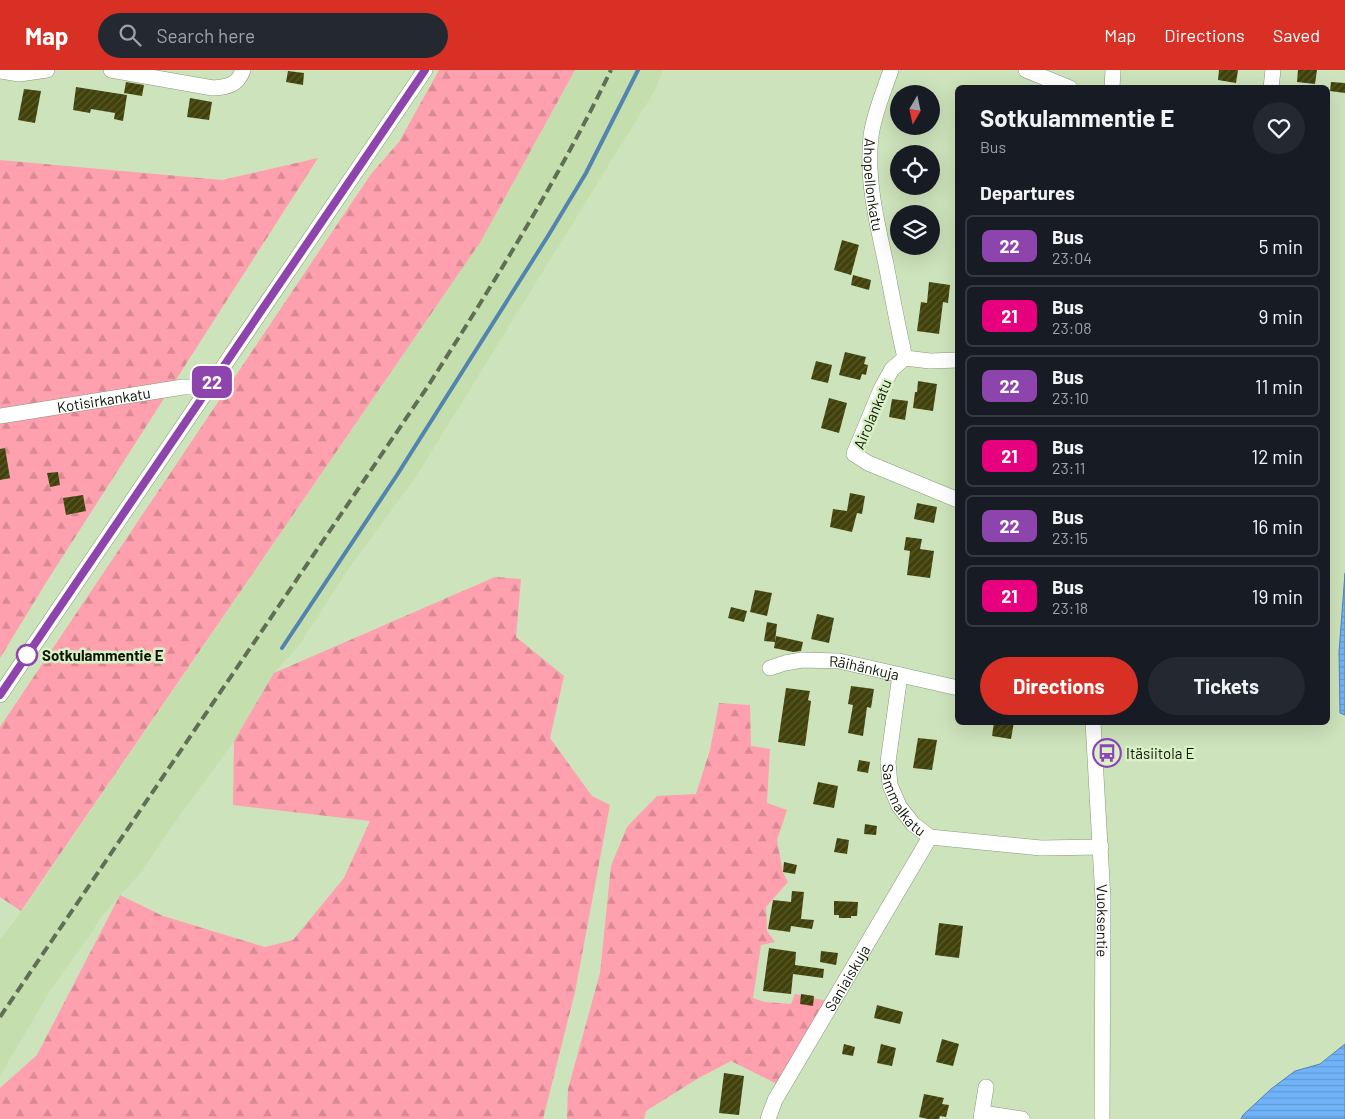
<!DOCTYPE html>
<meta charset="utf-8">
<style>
:root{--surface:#171b24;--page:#242831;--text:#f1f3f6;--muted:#9ea1a6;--line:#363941;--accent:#d93025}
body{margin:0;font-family:Barlow,sans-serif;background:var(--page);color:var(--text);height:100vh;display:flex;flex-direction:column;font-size:19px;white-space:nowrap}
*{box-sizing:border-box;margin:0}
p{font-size:16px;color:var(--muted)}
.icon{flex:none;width:28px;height:28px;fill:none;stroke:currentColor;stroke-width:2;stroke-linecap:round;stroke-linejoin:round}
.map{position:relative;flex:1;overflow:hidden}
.panel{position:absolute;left:955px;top:15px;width:375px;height:640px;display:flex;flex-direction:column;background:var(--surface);border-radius:8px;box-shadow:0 5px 20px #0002}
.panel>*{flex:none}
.badge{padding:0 10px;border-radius:8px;font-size:18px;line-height:32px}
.needle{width:32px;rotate:189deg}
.controls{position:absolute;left:890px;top:15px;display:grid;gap:10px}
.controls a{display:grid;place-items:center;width:50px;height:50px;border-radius:50%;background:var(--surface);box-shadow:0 5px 20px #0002;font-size:25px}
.map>.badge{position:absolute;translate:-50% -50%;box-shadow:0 0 0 2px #fff}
h2{padding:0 25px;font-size:19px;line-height:45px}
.round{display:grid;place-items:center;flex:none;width:52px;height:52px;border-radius:26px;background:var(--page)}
.summary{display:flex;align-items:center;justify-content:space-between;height:85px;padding:0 25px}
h1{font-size:24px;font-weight:700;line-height:38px}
.cta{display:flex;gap:10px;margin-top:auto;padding:10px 25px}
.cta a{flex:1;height:58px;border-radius:30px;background:var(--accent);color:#fff;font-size:20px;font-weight:700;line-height:58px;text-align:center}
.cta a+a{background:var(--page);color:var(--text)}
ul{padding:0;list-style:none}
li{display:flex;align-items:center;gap:15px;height:62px;margin:0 10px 8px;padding:0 15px;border:2px solid var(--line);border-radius:8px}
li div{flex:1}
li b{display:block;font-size:19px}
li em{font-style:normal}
li .badge{min-width:55px;font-weight:700;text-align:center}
header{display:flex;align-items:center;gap:30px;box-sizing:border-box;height:70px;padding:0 25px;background:var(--accent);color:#fff}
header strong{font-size:24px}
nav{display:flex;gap:28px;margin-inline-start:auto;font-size:18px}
.search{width:350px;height:45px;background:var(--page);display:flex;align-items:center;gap:12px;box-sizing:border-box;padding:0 18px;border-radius:28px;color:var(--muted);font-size:19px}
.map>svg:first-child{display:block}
</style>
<header>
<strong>Map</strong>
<div class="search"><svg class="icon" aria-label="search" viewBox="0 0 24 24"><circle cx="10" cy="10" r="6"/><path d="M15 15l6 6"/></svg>Search here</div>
<nav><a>Map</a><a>Directions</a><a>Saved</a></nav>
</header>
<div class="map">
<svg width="1345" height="1049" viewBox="0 0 1345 1049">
<defs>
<pattern id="forest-firs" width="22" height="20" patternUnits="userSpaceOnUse" patternTransform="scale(1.25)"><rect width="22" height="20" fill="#fea0ad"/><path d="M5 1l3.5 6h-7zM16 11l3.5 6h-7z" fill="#d88993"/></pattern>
<pattern id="water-rules" width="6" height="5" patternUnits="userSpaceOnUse" patternTransform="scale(1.25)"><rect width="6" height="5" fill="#71b3f9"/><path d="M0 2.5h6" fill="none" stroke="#6199d4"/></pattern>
<pattern id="building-hatch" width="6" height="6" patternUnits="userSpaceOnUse" patternTransform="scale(1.25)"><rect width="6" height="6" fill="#41420b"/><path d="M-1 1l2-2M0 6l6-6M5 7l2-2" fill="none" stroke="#585a2d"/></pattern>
</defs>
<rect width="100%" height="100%" fill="#cde3bb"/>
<path fill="#c4deae" d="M575,0h88l-8,20 -238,385 -70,96 -47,73 -26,29 -40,68 -69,95 -24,36 -41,46 -9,16 -40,55 -51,87v-136l22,-29 459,-670z"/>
<g fill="url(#forest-firs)">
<path d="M439,0h136l-94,171 -460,670 -21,-14v-170l371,-553 28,-32z"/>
<path d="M318,88l-271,423 -47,77v-498l222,20z"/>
<path d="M495,507l26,2 -5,58 48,39 -14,62 42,58 18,9 -35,187 -32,127h-543v-31l37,-33 83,-160 43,21 102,31 28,-7 51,-62 26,-57 -137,-16 1,-64 40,-68z"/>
<path d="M719,633l31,2 1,41 19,3 -3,54 20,7 -10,30 6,33 5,9 -22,25 1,24 8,11 -14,3 -8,53 12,4 26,2 4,-10 32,7 -48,84 -48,-24 -34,18 -51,32 -2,8h-77l1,-30 32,-116 11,-107 16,-39 30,-31 39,-2 14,-44z"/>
</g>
<g fill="url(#water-rules)" stroke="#5384b0">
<path d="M1345,503v142l-5,-2 -1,-61z"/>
<path d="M1345,974v75h-104l2,-4 28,-26 24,-18 25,-7z"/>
</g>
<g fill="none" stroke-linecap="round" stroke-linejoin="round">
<path stroke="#5384b0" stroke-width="4" d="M282,578l115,-173 151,-239 38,-63 52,-103"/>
</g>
<g fill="url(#building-hatch)">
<path d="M1219,0h19l-2,13 -18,-3z"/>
<path d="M1298,0h19l-2,14 -18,-2z"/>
<path d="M288,1l16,2 -1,12 -17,-3z"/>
<path d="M126,12l18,3 -2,11 -18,-3z"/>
<path d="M1331,12l14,1v10l-15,-2z"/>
<path d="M76,17l51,8 -4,26 -9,-2 1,-6 -24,-4 -1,4 -17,-3z"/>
<path d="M24,19l17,2 -6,32 -17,-3z"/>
<path d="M190,28l22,4 -3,18 -22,-3z"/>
<path d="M842,170l17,5 -8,30 -17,-5z"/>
<path d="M853,205l18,5 -2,10 -18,-5z"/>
<path d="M929,212l21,3 -2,18 -5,-1 -4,32 -22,-3 4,-29 6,1z"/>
<path d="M845,282l21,5 -2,7 4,1 -2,10 -4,-1 -2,6 -21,-5z"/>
<path d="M816,291l16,4 -4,18 -17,-4z"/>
<path d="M918,311l19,3 -4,27 -20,-3 2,-16h2z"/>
<path d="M829,328l18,5 -8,30 -18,-5z"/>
<path d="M892,329l16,2 -3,19 -16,-3z"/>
<path d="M5,378l5,30 -10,2v-31z"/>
<path d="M58,402l2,13 -10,2 -3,-14z"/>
<path d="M850,423l15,3 -3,18 -5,-1 -5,19 -22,-5 3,-18 14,2z"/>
<path d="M83,425l3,16 -20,4 -3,-17z"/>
<path d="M917,433l20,4 -3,16 -20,-4z"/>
<path d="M906,467l16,2 -2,10 14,2 -4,27 -23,-3 3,-24 -6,-1z"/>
<path d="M755,520l17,3 -5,23 -17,-4z"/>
<path d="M731,537l16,4 -3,11 -16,-4z"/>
<path d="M817,544l17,4 -5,25 -18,-4z"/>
<path d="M767,552l10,2 -2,18 -11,-1z"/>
<path d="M776,566l27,6 -2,9 -8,1 -19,-4z"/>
<path d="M851,616l23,3 -3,19 -4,-1 -4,29 -15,-3 5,-28 -5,-1z"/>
<path d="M786,618l24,3 -2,9 3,1 -6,45 -27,-4z"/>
<path d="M994,652h20l-3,17 -19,-3z"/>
<path d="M918,668l19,2 -5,30 -19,-2z"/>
<path d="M859,690l11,2 -2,11 -11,-2z"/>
<path d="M818,712l20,4 -4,22 -21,-4z"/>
<path d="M865,754l12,2 -1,9 -12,-1z"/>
<path d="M837,768l12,2 -2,14 -13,-2z"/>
<path d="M784,792l13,3 -2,9 -12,-2z"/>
<path d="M792,821l12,1 -3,27 13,1 -2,9 -21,-3 -1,6 -22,-3 5,-29 18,2z"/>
<path d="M834,831l24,1 -1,14h-6v2h-12v-3h-5z"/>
<path d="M939,853l24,3 -4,32 -24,-3z"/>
<path d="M769,878l27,4 -1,13 29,4 -1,9 -30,-4 -2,20 -28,-3z"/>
<path d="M821,881l17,2 -2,12 -16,-3z"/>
<path d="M801,924l13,2 -1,10 -13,-2z"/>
<path d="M877,935l26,7 -3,12 -26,-6z"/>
<path d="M942,969l17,5 -6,22 -17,-4z"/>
<path d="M844,974l11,3 -2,9 -11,-2z"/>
<path d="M881,974l15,4 -4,18 -15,-3z"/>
<path d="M724,1003l20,3 -5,39 -20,-2z"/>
<path d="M924,1024l20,4 -2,6 7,1 -3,12 -6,-1 -1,3h-11l-9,-2z"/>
</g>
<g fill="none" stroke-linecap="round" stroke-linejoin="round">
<defs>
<g id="minor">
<path d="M111,0l102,18c15,-1 25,-3 30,-18"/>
<path id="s1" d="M891,0c-7,21 -17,43 -20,66 -5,43 6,87 15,128 6,32 12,63 19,94"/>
<path d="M1026,0l44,18"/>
<path d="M0,1l19,3 28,-4"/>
<path d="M1112,18l1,-18"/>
<path d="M1271,18l2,-18"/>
<path d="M905,288l-13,11 -11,20 -27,65 14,9 90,37"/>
<path d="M905,288l25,3 28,-1"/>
<path id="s2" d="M0,346l183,-29h26"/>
<path id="s3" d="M770,598l15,-5 17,-3 37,1 119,27"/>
<path id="s4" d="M900,605l-12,87 2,23 9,21 14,18 17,13 111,11 60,-1"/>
<path d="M0,625l425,-625"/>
<path id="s5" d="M1093,652l10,177 -1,220"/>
<path d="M982,1043l40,6"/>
<path id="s6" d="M768,1049l7,-19 155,-263"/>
<path d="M981,1049l5,-32"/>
</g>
</defs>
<use href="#minor" stroke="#869b75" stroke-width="16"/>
<use href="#minor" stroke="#fff" stroke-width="15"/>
<path stroke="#606e55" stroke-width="4" stroke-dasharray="10 5" stroke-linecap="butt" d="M0,947l428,-631c65,-102 130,-206 183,-316"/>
</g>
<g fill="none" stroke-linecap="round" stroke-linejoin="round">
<defs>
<path id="line" d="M0,625l425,-625"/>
</defs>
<use href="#line" stroke="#fff" stroke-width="11"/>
<use href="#line" stroke="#8e44ad" stroke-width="8"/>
</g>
<defs>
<symbol id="bus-ring" viewBox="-11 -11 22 22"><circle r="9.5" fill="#daf0c7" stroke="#8e45b8" stroke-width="1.5"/><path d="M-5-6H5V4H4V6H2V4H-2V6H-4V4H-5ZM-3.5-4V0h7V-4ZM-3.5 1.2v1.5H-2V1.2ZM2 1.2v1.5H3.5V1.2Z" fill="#8e45b8"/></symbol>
</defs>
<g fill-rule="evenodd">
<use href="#bus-ring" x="1091" y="667" width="32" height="32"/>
</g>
<circle fill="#fff" stroke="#8e44ad" stroke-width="2.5" cx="27" cy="585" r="10"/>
<g text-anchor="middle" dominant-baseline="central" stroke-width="5" stroke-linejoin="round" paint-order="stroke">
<g font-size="15" fill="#0d1507" stroke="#daf0c7">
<text stroke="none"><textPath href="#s1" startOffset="118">Ahopellonkatu</textPath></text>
<text stroke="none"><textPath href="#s2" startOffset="105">Kotisirkankatu</textPath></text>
<text transform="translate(872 344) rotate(-67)">Airolankatu</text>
<text stroke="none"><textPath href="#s3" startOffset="96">Räihänkuja</textPath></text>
<text stroke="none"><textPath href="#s4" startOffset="130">Sammalkatu</textPath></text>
<text stroke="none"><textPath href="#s5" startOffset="199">Vuoksentie</textPath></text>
<text stroke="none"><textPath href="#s6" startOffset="162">Saniaiskuja</textPath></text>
</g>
<g font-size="15" font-weight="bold" fill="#0d1507" stroke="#daf0c7" text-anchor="start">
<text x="42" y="585">Sotkulammentie E</text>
</g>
<g font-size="15" fill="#0d1507" stroke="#daf0c7" text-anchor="start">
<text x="1126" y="683">Itäsiitola E</text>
</g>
</g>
</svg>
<div class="controls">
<a><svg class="needle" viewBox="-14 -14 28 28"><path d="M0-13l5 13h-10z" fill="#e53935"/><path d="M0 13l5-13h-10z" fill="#9ea1a6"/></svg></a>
<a><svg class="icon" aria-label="locate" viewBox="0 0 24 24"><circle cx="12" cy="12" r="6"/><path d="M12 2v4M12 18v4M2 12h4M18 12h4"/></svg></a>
<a><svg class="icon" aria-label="layers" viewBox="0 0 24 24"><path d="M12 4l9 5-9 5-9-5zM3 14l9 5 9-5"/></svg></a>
</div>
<b class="badge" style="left:212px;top:312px;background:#8e44ad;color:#fff">22</b>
<section class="panel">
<div class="summary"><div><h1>Sotkulammentie E</h1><p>Bus</p></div><a class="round"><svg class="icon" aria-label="heart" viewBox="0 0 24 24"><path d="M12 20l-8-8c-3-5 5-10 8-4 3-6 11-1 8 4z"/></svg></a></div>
<h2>Departures</h2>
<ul>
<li><span class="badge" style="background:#8e44ad;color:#fff">22</span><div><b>Bus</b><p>23:04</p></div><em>5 min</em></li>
<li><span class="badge" style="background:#e6007e;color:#fff">21</span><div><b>Bus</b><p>23:08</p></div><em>9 min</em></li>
<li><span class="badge" style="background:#8e44ad;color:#fff">22</span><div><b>Bus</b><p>23:10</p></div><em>11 min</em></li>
<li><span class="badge" style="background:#e6007e;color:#fff">21</span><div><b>Bus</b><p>23:11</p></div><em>12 min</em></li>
<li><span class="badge" style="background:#8e44ad;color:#fff">22</span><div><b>Bus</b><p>23:15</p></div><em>16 min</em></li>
<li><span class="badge" style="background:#e6007e;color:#fff">21</span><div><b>Bus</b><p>23:18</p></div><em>19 min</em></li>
</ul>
<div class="cta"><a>Directions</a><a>Tickets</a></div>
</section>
</div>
